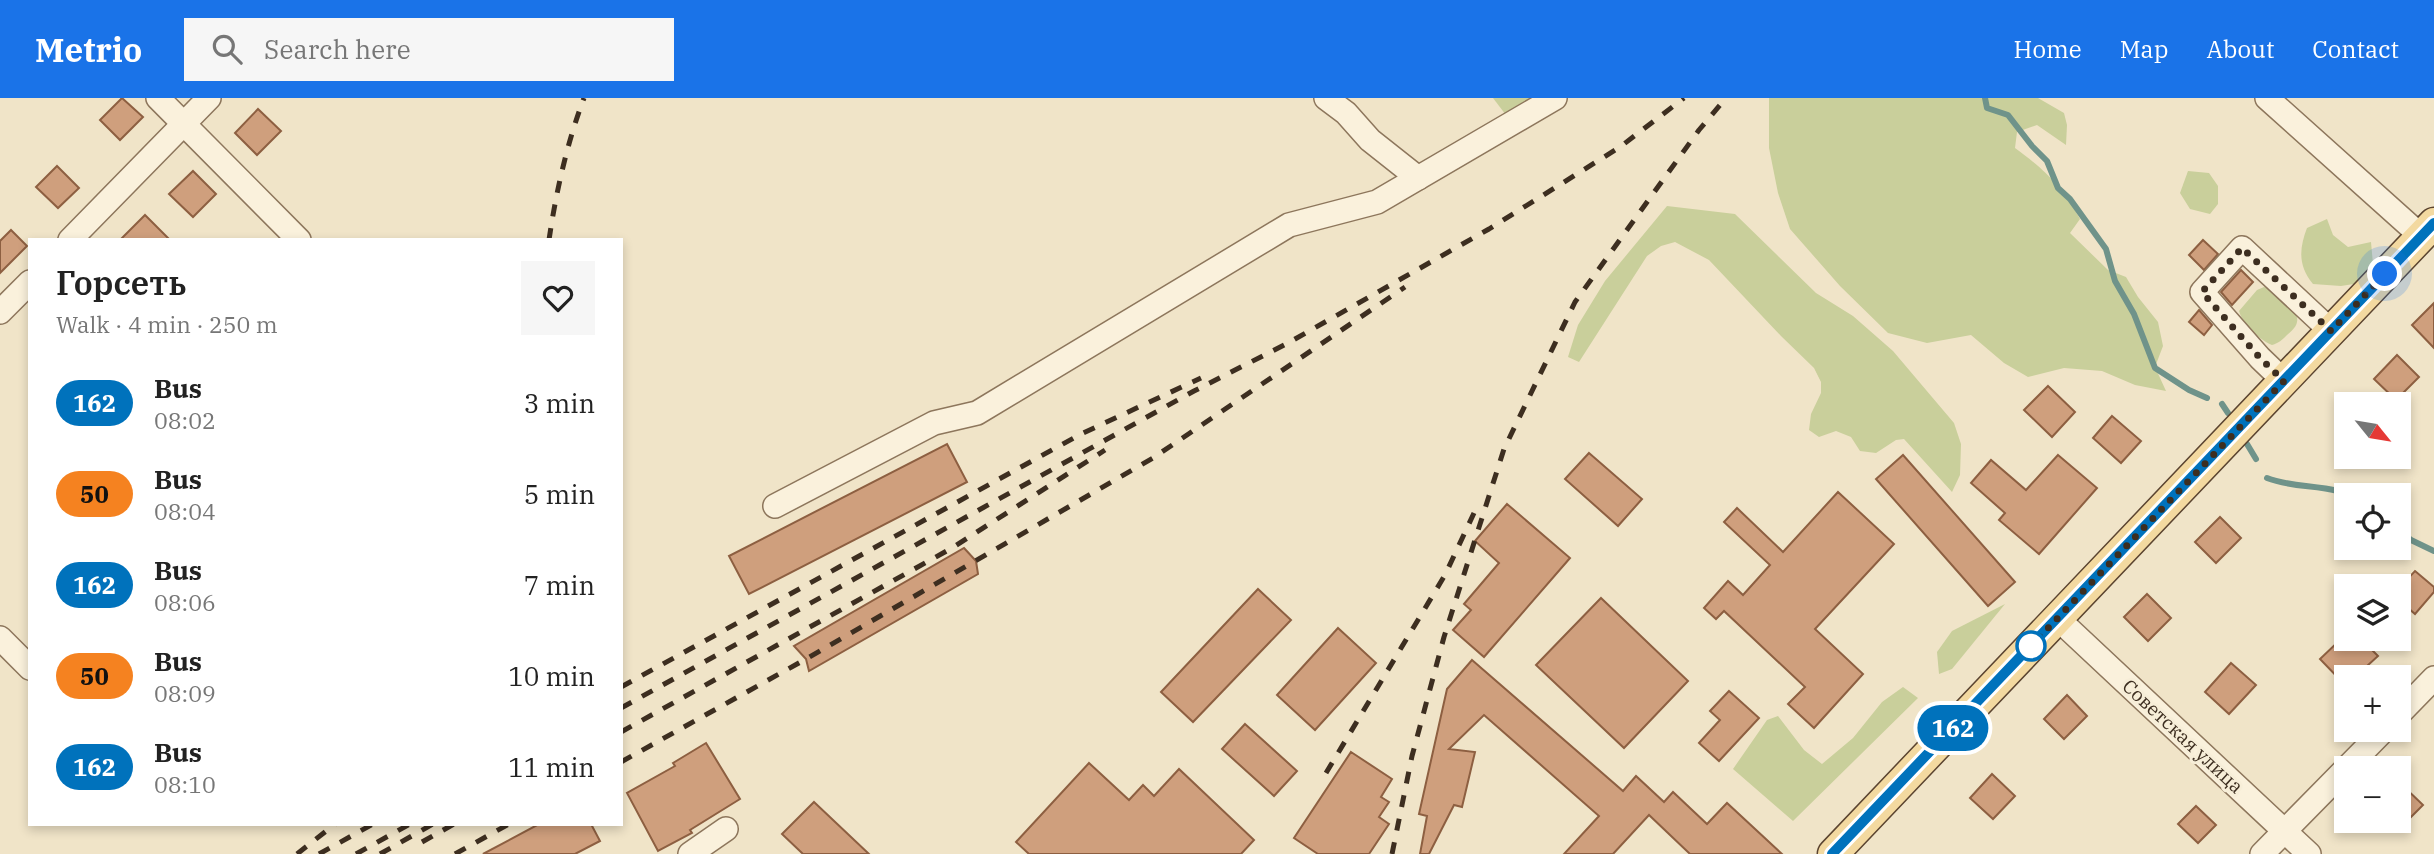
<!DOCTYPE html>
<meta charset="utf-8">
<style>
:root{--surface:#fff;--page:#f6f6f6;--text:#222;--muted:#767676;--accent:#1a73e8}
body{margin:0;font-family:"IBM Plex Serif",serif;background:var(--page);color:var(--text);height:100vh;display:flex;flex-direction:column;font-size:26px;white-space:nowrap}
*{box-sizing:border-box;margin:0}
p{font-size:23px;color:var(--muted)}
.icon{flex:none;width:38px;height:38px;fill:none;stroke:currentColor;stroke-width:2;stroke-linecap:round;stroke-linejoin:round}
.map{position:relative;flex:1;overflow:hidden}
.panel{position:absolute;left:28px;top:140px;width:595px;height:588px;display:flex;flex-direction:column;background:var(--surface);border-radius:0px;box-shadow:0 4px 10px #0003}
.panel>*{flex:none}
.badge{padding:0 14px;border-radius:23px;font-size:24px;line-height:46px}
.needle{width:46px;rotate:120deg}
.controls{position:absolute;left:2334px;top:294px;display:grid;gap:14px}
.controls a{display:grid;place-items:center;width:77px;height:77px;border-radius:0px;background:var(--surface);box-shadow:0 4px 10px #0003;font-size:35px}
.you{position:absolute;width:35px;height:35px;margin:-18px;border:5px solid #fff;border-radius:50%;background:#1a73e8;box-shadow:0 0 0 10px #1a73e833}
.map>.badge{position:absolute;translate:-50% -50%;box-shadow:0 0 0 4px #fff}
.round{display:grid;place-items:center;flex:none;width:74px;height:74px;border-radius:0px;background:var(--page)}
.overview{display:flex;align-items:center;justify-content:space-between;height:119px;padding:0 28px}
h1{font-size:33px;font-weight:600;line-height:52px}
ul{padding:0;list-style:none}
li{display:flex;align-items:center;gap:21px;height:91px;padding:0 28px}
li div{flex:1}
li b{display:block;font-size:26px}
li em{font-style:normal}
li .badge{min-width:77px;font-weight:700;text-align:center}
header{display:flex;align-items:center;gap:42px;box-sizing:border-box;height:98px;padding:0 35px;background:var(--accent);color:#fff}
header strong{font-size:33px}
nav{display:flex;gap:38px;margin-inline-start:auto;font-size:24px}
.search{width:490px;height:63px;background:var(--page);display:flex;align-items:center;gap:18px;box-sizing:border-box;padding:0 24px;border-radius:0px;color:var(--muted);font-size:26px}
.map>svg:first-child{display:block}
</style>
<header>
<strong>Metrio</strong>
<div class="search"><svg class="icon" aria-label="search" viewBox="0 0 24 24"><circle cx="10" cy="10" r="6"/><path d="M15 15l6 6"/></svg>Search here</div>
<nav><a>Home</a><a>Map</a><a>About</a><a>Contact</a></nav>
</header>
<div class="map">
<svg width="2434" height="756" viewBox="0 0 2434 756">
<rect width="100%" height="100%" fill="#f0e4c8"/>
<g fill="#c9cf9b">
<path d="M1493,0h62l-43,25z"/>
<path d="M1769,0h269l26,15 3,12 -1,20 -29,-20 -20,7 -2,16c30,22 47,38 65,71l-10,14 38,37 18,7 12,20 20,25 5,24 -8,21 11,24 -31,-6 -33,-14 -38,-3 -36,9 -24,-14 -33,-28 -44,8 -39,-10 -48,-47 -50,-57 -12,-36 -9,-45z"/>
<path d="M2188,73l21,2 9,13v18l-8,10 -20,-5 -10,-16z"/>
<path d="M1667,108l68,8 81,79 37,23 40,35 61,72 7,21 -1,31 -8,17 -48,-53 -8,1 -20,13 -16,-2 -9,-14 -15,-6 -17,6 -10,-7 2,-16 10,-21v-11l-7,-14 -33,-32 -72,-76 -34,-18 -14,4 -14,10 -68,106 -11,-5 10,-32 27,-44z"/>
<path d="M2327,121l6,16 15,12 23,-5 2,22 -13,19 -19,3 -28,-2c-15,-18 -14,-35 -6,-56z"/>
<path d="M2264,189c11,3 36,22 33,35 -1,6 -7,10 -11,14 -4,4 -7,7 -14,9 -12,-5 -29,-20 -33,-34l18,-21z"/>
<path d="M2005,506l-53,65 -13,5 -2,-22 15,-21z"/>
<path d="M1903,589l15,11 -125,123 -60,-52 34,-49 11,-4 26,34 18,14 31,-26 29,-36z"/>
</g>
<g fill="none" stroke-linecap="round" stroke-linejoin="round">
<g stroke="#6f938a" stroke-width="6">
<path d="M1985,0l2,10 21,7 24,31 15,15 11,27 12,11 36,50 9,32 19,33 21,54 34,22 18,8"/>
<path d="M2222,306l6,9"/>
<path d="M2247,346l9,15"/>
<path d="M2267,380c23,9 47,7 71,13l9,28"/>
<path d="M2399,433l12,9 23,11"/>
</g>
</g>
<g fill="#cf9f7d" stroke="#8d5f41" stroke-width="2">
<path d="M122,0l21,19 -23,23 -20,-20z"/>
<path d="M258,11l23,22 -24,24 -22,-22z"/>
<path d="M57,68l22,22 -21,20 -22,-21z"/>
<path d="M193,73l23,23 -23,23 -24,-23z"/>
<path d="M145,117l25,25h-50z"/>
<path d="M11,132l16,16 -27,27v-32z"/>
<path d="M2203,142l15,14 -14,16 -15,-15z"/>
<path d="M2241,172l12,12 -21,23 -11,-13z"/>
<path d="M2434,205v45l-22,-23z"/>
<path d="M2199,212l13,15 -8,10 -15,-13z"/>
<path d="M2397,257l22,22 -23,23 -22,-21z"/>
<path d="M2048,288l27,26 -23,25 -28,-27z"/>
<path d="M2112,318l29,25 -20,22 -28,-25z"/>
<path d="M947,346l20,38 -218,112 -20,-38z"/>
<path d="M1589,355l53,46 -24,27 -53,-47z"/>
<path d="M1903,357l112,127 -27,24 -112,-127z"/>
<path d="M2058,357l39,33 -58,66 -40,-34 6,-7 -34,-30 20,-23 35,30z"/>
<path d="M1838,394l56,52 -79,85 48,45 -49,54 -26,-24 17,-17 -81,-76 -8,8 -12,-11 24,-27 15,14 27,-30 -46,-43 13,-14 46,44z"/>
<path d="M1507,406l63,54 -86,99 -31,-27 18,-20 -7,-6 35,-41 -24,-22z"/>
<path d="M2220,419l21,21 -25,25 -21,-21z"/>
<path d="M964,450l12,13 2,13 -169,97 -3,-12 -12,-13z"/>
<path d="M2415,473l19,16v5l-19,22 -16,-14v-12z"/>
<path d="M1258,491l33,31 -98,102 -32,-30z"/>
<path d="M2147,496l24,24 -23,23 -24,-24z"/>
<path d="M1601,500l87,83 -64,67 -88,-83z"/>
<path d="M1338,530l38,35 -61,67 -38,-35z"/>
<path d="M2341,541h20l17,17 -23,21h-8l-1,9 -26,-27z"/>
<path d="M1472,562l151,131 13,-15 28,26 9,-10 34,32 20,-21 55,51h-92l-41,-39 -36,39h-49l35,-38 -115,-101 -35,34 26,3 -13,55 -8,-2 -25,49h-9l7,-38 -8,-2 28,-125z"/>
<path d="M2231,565l25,22 -27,29 -24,-22z"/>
<path d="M1729,593l30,27 -40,43 -20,-18 21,-23 -10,-9z"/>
<path d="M2067,597l20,21 -23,23 -20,-20z"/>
<path d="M1245,626l52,47 -23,25 -52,-47z"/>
<path d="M706,645l34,56 -50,31 2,3 -34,18 -31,-58 48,-27 -2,-3z"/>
<path d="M1351,654l41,27 -11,18 8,5 -10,15 10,7 -20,30h-51l-24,-16z"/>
<path d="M1089,665l40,37 14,-15 11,11 25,-27 75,71 -13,14h-212l-13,-12z"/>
<path d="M1992,676l23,22 -22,23 -23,-21z"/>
<path d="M2399,684l24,23 -24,24z"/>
<path d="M814,704l55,52h-66l-21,-20z"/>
<path d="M2196,708l20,19 -18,18 -20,-19z"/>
<path d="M539,726h52l9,17 -25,13h-92z"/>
</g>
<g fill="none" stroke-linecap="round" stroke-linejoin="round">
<defs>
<g id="minor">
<path d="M158,0l141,142"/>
<path d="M1326,0l20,15 24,27 48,38"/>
<path d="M2267,0l154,138"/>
<path d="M70,142l139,-142"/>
<path d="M0,214l30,-30"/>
<path d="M2284,283l-24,-23 -58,-66 40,-44 89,83"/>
<path d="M775,408l159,-83 43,-10 312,-188 88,-23 178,-104"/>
<path d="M2057,520l252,236"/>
<path d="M0,540l30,30"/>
<path d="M2399,616l35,-36"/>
<path d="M690,756l36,-25"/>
<path d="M2262,756l122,-124"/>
</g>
<path id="major" d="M1833,756l601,-631"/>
</defs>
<use href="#minor" stroke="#8d765c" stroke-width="26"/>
<use href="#major" stroke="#5b4430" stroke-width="33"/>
<use href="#minor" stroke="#faf1dc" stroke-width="23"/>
<use href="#major" stroke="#f3d9a0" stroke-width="30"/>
<g stroke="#3d2e20" stroke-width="5" stroke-dasharray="12 12" stroke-linecap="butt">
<path d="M549,142c7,-48 18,-97 35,-142"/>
<path d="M621,589l460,-253 120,-56"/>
<path d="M621,610l573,-317 94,-48 201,-114 131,-82 64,-49"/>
<path d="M621,634l331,-184 153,-98"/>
<path d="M621,664l185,-103 347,-201 252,-171"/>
<path d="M1326,675l119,-198 29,-62"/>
<path d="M422,744l32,-18"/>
<path d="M297,756l38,-30"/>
<path d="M319,756l54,-30"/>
<path d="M356,756l54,-30"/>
<path d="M380,756l53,-30"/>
<path d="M455,756l54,-30"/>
<path d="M1392,756l20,-98 32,-119 60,-188 71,-147 124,-172 27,-32"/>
</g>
</g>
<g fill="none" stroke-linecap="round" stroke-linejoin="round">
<defs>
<path id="line" d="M1832,756l602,-631"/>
</defs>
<use href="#line" stroke="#fff" stroke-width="16"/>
<use href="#line" stroke="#0072bc" stroke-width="10"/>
<path stroke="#3d2e20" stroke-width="7" stroke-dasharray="0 12.6" d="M2031,548l253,-265 -24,-23 -58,-66 40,-44 89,83 54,-57"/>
</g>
<circle fill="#fff" stroke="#0072bc" stroke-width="3.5" cx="2031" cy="548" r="14"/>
<g text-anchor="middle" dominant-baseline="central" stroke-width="6" stroke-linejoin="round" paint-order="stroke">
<g font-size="19" fill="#3d2e20" stroke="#f7eed8">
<text transform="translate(2183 638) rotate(43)">Советская улица</text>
</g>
</g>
</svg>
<div class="controls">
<a><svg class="needle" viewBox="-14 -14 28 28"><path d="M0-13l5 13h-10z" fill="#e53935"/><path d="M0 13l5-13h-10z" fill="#767676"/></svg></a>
<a><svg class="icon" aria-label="locate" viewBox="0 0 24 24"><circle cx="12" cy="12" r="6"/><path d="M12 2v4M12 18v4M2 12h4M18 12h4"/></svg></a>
<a><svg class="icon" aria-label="layers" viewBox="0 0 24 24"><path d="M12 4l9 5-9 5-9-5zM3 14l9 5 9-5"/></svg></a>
<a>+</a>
<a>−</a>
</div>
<div class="you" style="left:2385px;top:176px"></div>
<b class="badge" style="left:1953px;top:630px;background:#0072bc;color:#fff">162</b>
<section class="panel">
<div class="overview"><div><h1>Горсеть</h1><p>Walk · 4 min · 250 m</p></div><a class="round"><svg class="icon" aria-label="heart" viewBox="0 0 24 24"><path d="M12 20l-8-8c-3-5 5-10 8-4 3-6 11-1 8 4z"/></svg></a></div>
<ul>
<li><span class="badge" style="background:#0072bc;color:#fff">162</span><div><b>Bus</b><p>08:02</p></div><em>3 min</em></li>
<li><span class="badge" style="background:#f58220;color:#111">50</span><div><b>Bus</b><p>08:04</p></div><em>5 min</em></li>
<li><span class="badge" style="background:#0072bc;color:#fff">162</span><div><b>Bus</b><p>08:06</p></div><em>7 min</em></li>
<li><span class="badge" style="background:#f58220;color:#111">50</span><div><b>Bus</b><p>08:09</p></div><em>10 min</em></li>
<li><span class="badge" style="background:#0072bc;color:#fff">162</span><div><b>Bus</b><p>08:10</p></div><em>11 min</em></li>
</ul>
</section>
</div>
